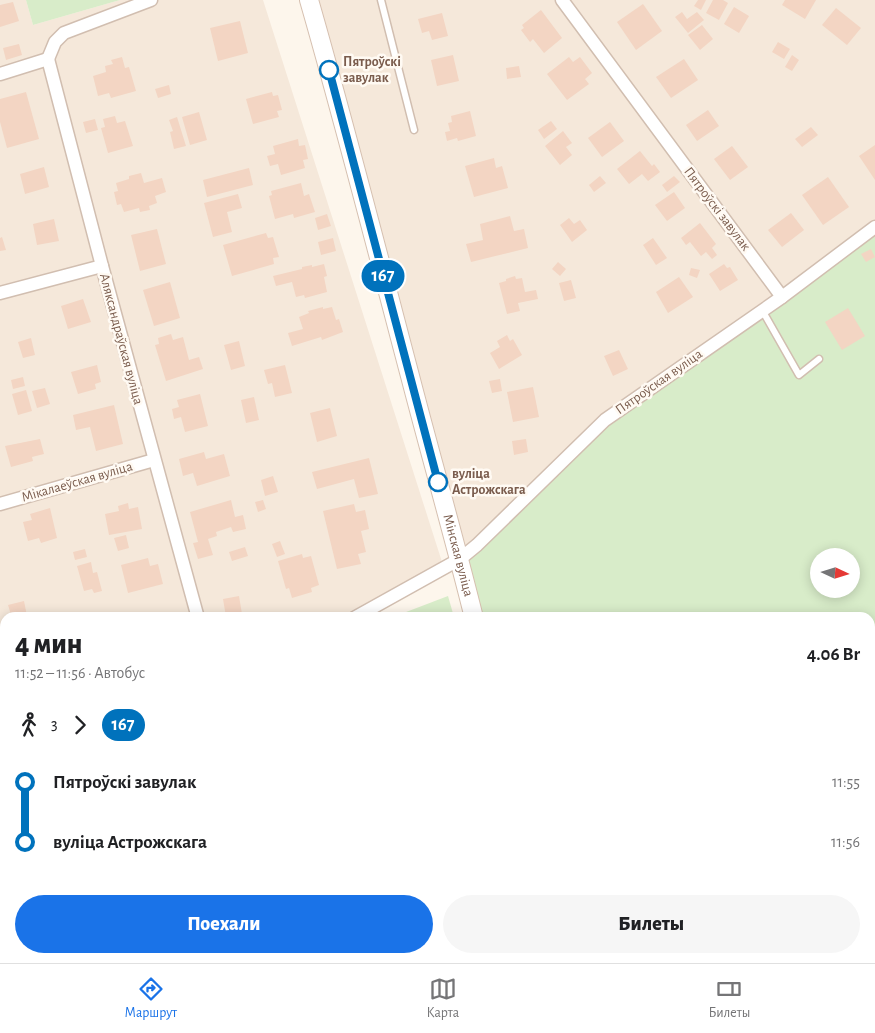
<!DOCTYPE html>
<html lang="ru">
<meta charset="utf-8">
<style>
:root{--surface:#fff;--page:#f6f6f6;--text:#202124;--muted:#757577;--line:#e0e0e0;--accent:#1a73e8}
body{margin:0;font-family:"Alegreya Sans",sans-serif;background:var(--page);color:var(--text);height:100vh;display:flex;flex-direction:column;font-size:19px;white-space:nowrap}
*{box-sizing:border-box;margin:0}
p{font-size:16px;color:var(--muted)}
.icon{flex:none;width:28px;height:28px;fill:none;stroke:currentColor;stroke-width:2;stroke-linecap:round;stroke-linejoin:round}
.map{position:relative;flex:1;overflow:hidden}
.side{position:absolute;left:0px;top:612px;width:875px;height:351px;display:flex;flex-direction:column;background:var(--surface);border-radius:15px 15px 0 0;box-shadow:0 2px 12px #0003}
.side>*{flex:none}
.badge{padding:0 10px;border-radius:16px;font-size:18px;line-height:32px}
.needle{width:32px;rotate:94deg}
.tools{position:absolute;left:810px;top:548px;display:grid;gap:10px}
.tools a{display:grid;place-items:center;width:50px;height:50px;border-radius:50%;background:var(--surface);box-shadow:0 2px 12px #0003;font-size:25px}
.map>.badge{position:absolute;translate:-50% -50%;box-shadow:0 0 0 2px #fff}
.legs{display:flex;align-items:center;gap:8px;height:55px;padding:0 15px;font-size:16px}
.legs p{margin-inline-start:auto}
.head{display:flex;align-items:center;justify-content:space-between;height:85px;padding:0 15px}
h1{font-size:28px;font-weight:800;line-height:38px}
.button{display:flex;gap:10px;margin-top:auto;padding:10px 15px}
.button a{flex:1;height:58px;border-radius:30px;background:var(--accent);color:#fff;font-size:20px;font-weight:800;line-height:58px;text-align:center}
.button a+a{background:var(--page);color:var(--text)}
ul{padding:0 15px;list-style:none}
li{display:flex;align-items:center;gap:18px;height:60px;font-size:19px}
li i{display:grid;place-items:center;width:8px;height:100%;margin:0 6px;background:currentColor}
li i::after{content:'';width:12px;height:12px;margin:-6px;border:4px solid;border-radius:50%;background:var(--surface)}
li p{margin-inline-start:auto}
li:first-child i{background:linear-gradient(#0000 50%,currentColor 0)}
li:last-child i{background:linear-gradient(currentColor 50%,#0000 0)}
.dock{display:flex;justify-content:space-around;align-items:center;height:70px;border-top:1px solid var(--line);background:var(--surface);font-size:14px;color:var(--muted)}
.dock a{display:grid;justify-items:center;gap:2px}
.dock .current{color:var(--accent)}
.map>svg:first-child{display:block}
</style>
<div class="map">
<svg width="875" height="963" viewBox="0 0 875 963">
<rect width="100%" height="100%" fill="#fdf6ec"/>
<g fill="#f5e8da">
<path d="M0,0h26l7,25 87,-25h143l179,562 -100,55 -337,1v341h278l-1,4h-282z"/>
<path d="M309,0h566v360l-415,199z"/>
</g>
<g fill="#d8ecc9" fill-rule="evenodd">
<path d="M26,0h94l-87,25z"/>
<path d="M875,227v736h-428v-4h423v-341l-396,-1 -14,-58 133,-128zM819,556h32v33h-32z"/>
<path d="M448,596l6,21h-61z"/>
<path d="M284,959h135l-1,4h-134z"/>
</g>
<g fill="#f3d5c3">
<path d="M698,0h8l-5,10 -7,-4z"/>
<path d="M713,0h10l5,3 -9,17 -13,-7z"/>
<path d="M785,0h31l-11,19 -23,-14z"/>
<path d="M13,2l6,19 -19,6v-22z"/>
<path d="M643,4l19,27 -26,19 -19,-28z"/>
<path d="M734,7l15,9 -10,17 -15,-9z"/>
<path d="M836,8l25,20 -14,17 -25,-20z"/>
<path d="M541,10l21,28 -18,15 -11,-14 -3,3 -9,-12 3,-2 -2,-3z"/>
<path d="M682,12l5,7 10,-7 7,8 -16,13 -13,-16z"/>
<path d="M442,13l6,23 -16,4 -3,-9 -7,2 -4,-14z"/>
<path d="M240,21l8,32 -30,8 -8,-33z"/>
<path d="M702,25l11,14 -13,11 -12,-15z"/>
<path d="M778,42l12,7 -6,10 -12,-7z"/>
<path d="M19,44l3,11 -16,5 -3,-12z"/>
<path d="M453,55l6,26 -22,5 -6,-26z"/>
<path d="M792,55l7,5 -7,11 -7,-4z"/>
<path d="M122,57l3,11 4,-1 7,24 -25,7 -2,-5 -11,3 -5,-20 13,-4 -1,-6 8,-2 -2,-4z"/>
<path d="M569,57l4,5 7,-5 12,16 -7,6 4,5 -22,16 -20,-26z"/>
<path d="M684,59l14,21 -27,18 -15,-21z"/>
<path d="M519,66l2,11 -14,2 -1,-11z"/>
<path d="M169,85l2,9 -13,4 -3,-9z"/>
<path d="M26,92l13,47 -32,9 -7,-26v-23z"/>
<path d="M272,92l1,4 5,-1 4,15 -5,1 2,6 -26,7 -7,-25z"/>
<path d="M708,110l11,16 -22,15 -11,-16z"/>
<path d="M470,111l6,25 -18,5 -1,-3 -10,3 -2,-9 5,-1 -2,-8 4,-1 -1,-6z"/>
<path d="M199,112l8,28 -17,5 -8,-28z"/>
<path d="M115,116l2,7 8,-2 8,25 -25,7 -7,-25 4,-1 -2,-8z"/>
<path d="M177,117l9,29 -12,3 -4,-17 3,-1 -4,-11z"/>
<path d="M95,119l3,11 -12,3 -3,-11z"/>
<path d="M551,121l6,8 -13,10 -6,-9z"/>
<path d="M610,122l14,19 -22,16 -14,-19z"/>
<path d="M811,127l7,8 -16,12 -7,-8z"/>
<path d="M563,131l9,12 -6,4 6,8 -12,10 -15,-19z"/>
<path d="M298,139l1,7 6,-1 3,14 -5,1 2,8 -24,7 -3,-11 -8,2 -3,-10 8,-2 -2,-8z"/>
<path d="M875,145v35l-16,-24z"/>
<path d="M732,146l16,21 -18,13 -16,-21z"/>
<path d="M640,151l12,15 2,-2 6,8 -12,9 -6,-7 -13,10 -12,-15z"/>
<path d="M494,158l2,10 6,-2 6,22 -34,9 -9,-31z"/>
<path d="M44,167l5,20 -24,7 -5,-20z"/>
<path d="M249,168l4,17 -46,12 -4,-17z"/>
<path d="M141,173l3,10 18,-5 4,14 -11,4 2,7 -8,3 1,4 -10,2 -1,-4 -15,4 -3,-8 -4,1 -3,-13 4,-1 -2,-8 13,-4v-3z"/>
<path d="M600,176l6,7 -12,9 -5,-7z"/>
<path d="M674,176l6,6 -13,10 -5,-7z"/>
<path d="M828,177l21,30 -26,18 -21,-30z"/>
<path d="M301,183l3,13 5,-2 6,18 -21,6 -1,-4 -18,5 -6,-23 3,-1 -1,-4z"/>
<path d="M674,192l11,16 -18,13 -12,-16z"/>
<path d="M238,194l4,14 -15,4 5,20 -19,5 -9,-34z"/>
<path d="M791,213l13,17 -22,17 -14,-17z"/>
<path d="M327,214l4,12 -13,4 -3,-12z"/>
<path d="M510,216l4,15 10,-2 4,19 -57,14 -5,-18 17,-4 -3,-16z"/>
<path d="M569,218l5,6 6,-4 7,10 -15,12 -12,-17z"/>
<path d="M54,219l5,22 -22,4 -4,-21z"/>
<path d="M700,223l16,21 -4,4 5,7 -5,4 -6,-7 -5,4 -11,-14 -4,3 -5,-7z"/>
<path d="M157,229l9,35 -26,7 -9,-36z"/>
<path d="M266,233l2,5 5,-1 6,20 -6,1 1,6 -42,12 -9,-31z"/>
<path d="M2,237l4,13 -6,1v-13z"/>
<path d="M333,238l3,13 -15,4 -3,-13z"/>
<path d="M653,238l14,20 -11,7 -13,-20z"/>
<path d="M871,249l4,8 -9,5 -5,-8z"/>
<path d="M558,262l8,7 -6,7 -8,-7z"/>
<path d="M324,264l3,12 -3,1 3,15 -22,6 -1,-3 -8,2 -4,-15 -16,4 -3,-10 29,-7v-2l10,-2v2z"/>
<path d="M724,264l3,4 3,-1 8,13 -18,11 -11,-17z"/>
<path d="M691,268l9,2 -3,8 -8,-3z"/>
<path d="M515,276l1,3 6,-1 3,14 11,-2 2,9 -20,4 2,8 -13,3 -8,-31 7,-2v-2z"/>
<path d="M679,277l14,20 -25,16 -12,-21z"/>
<path d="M571,280l5,18 -12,3 -5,-18z"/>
<path d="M170,282l10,36 -26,8 -11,-36z"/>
<path d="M83,299l8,23 -23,7 -7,-23z"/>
<path d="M323,307v2l9,-2 4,13 3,-1 4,13 -21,8 -1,-3 -29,9 -4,-13 15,-4 -4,-12 10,-4 -1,-2z"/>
<path d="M848,308l17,28 -23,14 -17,-28z"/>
<path d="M171,334l2,6 10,-3 6,23 10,-3 4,12 -37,12 -11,-36 4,-1 -1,-6z"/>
<path d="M507,335l3,6 3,-2 9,16 -23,14 -9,-16 10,-6 -3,-6z"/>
<path d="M31,338l4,17 -12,3 -5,-16z"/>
<path d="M239,341l6,25 -14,4 -7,-25z"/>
<path d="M619,350l9,19 -15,7 -9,-20z"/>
<path d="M97,365l4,17 -6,2 1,5 -18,5 -7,-22z"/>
<path d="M285,365l7,28 -17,4 -3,-14 -4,1 -4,-14z"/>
<path d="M23,377l2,9 -12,3 -2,-9z"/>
<path d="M500,379l2,12 -10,2 -3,-12z"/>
<path d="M533,387l6,30 -26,5 -6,-30z"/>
<path d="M45,388l5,16 -13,4 -5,-17z"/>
<path d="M26,390l6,21 -14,4 -6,-21z"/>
<path d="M200,394l8,32 -23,6 -4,-15 -7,2 -2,-10 7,-2 -2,-7z"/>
<path d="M254,397l5,23 -13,3 -5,-23z"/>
<path d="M114,405l9,39 -27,7 -6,-24 -14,3 -3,-15z"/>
<path d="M330,408l7,28 -20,6 -7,-29z"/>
<path d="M40,439l4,15 -12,3 1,4 -22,6 -6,-21z"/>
<path d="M526,439l2,13 -14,3 -2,-14z"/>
<path d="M204,452l2,7 18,-5 6,22 -33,10 -4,-13 -10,3 -4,-17z"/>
<path d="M369,458l9,36 -19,4 -5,-19 -37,10 -5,-17z"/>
<path d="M273,476l5,16 -13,4 -4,-16z"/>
<path d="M231,500l4,17 8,-2 3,14 -13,3 -2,-5 -15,5 1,4 -9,3 5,16 -15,4 -5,-16 5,-1 -8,-30z"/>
<path d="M263,500l3,9 -8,3 -3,-10z"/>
<path d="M128,503l1,6 9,-2 4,22 -33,6 -4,-21 14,-3 -1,-5z"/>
<path d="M354,504l2,8 9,-2 4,19 -8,2 5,21 -8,2 3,10 -24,5 -14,-58z"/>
<path d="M50,508l7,30 -16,5 -2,-5 -11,3 -5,-19 9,-2 -2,-6z"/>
<path d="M126,535l3,13 -11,3 -4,-13z"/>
<path d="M280,541l5,13 -8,3 -5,-13z"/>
<path d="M245,547l3,9 -16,5 -3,-9z"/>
<path d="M85,549l2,8 -12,3 -2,-8z"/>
<path d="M302,554l1,4 8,-2 8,29 -8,3 1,4 -20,6 -3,-10 -3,1 -8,-28z"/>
<path d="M148,558l2,8 8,-2 5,20 -35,9 -7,-28z"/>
<path d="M91,562l2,11 4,-1 5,19 -8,2 -2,-4 -8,2 -7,-25z"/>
<path d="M239,596l3,18 -16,3 -3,-18z"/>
<path d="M24,601l3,15 -15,2 -4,-13z"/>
<path d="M101,612l2,6h-12l-1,-4z"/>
<path d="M5,767v21l-5,1v-21z"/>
<path d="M4,830l1,14 -5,1v-14z"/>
<path d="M2,914l3,11v8l-5,2v-20z"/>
<path d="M144,959h38l-10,4h-27z"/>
</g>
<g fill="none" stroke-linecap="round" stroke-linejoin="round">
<defs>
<g id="lane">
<path d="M381,0l33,130"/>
<path d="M762,310l37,65 20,-16"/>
</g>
<g id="street">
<path d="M562,0l220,297"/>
<path d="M48,59l54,207 96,352"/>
<path d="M48,59l7,-17 9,-9 87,-33"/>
<path d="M0,74l48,-15"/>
<path d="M0,293l102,-27"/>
<path d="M0,504l154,-44"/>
<path d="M354,618l106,-59 17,-14 128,-125 177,-123 93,-70"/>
<path d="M0,732l5,-1"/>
<path d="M0,960l6,-1"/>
<path d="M216,963v-4"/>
</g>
<g id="secondary">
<path id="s1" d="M309,0c36,125 68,251 101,376 21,81 44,161 64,242"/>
<path d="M447,963v-4"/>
</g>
</defs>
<use href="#lane" stroke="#d1beb0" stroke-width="9"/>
<use href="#street" stroke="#d1beb0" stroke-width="15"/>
<use href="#secondary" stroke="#d6c0b0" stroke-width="20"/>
<use href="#lane" stroke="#fff" stroke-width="6"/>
<use href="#street" stroke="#fff" stroke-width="12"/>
<use href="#secondary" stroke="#fff" stroke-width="18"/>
</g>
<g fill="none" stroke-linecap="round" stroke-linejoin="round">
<defs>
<path id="line-1" d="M329,70l109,412"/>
</defs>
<use href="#line-1" stroke="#fff" stroke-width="11"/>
<use href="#line-1" stroke="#0072bc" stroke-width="8"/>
</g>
<g fill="#fff" stroke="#0072bc" stroke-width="2.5">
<circle cx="329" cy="70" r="9"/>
<circle cx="438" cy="482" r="9"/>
</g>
<g text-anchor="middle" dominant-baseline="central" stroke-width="5" stroke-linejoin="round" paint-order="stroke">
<g font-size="14" font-weight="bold" fill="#7a5c4d" stroke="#fffaf3" text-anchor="start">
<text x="343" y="62">Пятроўскі<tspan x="343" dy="16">завулак</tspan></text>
<text x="452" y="474">вуліца<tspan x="452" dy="16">Астрожскага</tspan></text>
</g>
<g font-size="14" fill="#7a5c4d" stroke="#fffaf3">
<text transform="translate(717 209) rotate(53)">Пятроўскі завулак</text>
<text transform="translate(121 339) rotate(75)">Аляксандраўская вуліца</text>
<text transform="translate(659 382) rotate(-35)">Пятроўская вуліца</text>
<text transform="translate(77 482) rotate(-16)">Мікалаеўская вуліца</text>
<text stroke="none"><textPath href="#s1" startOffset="575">Мінская вуліца</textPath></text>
</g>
</g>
</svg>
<div class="tools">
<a><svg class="needle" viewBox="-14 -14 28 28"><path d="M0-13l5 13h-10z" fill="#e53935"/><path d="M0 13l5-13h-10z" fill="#757577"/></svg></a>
</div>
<b class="badge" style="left:383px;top:276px;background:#0072bc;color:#fff">167</b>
<section class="side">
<div class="head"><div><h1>4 мин</h1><p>11:52 – 11:56 · Автобус</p></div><b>4.06 Br</b></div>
<div class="legs"><svg class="icon" aria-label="walk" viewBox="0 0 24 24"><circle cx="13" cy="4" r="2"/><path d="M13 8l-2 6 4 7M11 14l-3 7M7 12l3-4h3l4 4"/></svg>3<svg class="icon" aria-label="forward" viewBox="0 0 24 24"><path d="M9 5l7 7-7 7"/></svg><b class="badge" style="background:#0072bc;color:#fff">167</b></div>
<ul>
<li><i style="color:#0072bc"></i><b>Пятроўскі завулак</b><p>11:55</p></li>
<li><i style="color:#0072bc"></i><b>вуліца Астрожскага</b><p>11:56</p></li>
</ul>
<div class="button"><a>Поехали</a><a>Билеты</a></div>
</section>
</div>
<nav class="dock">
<a class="current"><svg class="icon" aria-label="directions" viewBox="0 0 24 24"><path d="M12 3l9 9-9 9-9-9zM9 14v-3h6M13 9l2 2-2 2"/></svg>Маршрут</a>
<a><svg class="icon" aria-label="map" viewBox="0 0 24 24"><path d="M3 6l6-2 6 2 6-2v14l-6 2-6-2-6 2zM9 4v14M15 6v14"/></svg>Карта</a>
<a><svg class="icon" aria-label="tickets" viewBox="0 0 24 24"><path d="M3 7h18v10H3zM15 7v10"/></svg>Билеты</a>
</nav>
